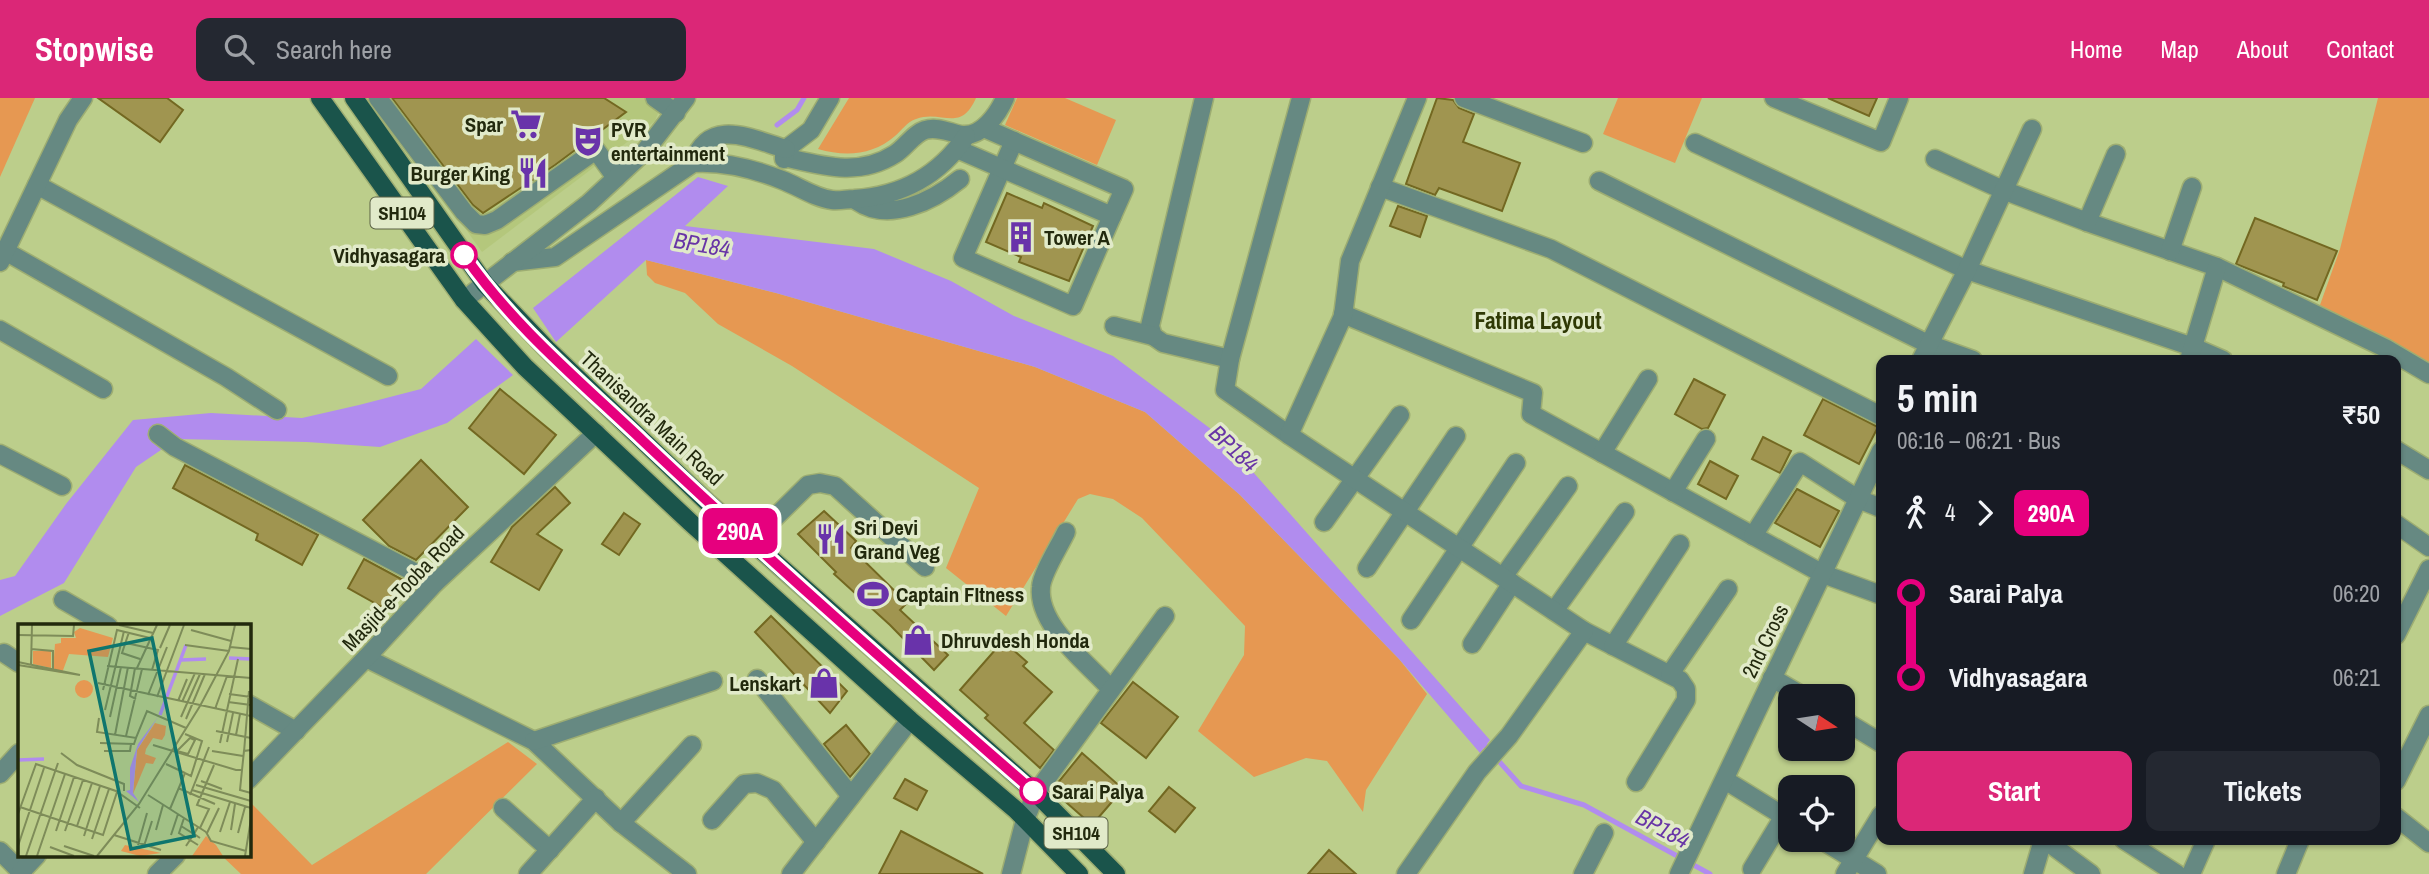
<!DOCTYPE html>
<meta charset="utf-8">
<style>
:root{--surface:#171b24;--page:#242831;--text:#f1f3f6;--muted:#9ea1a6;--accent:#db2777}
body{margin:0;font-family:"Archivo Narrow",sans-serif;background:var(--page);color:var(--text);height:100vh;display:flex;flex-direction:column;font-size:26px;white-space:nowrap}
*{box-sizing:border-box;margin:0}
p{font-size:23px;color:var(--muted)}
.icon{flex:none;width:38px;height:38px;fill:none;stroke:currentColor;stroke-width:2;stroke-linecap:round;stroke-linejoin:round}
.map{position:relative;flex:1;overflow:hidden}
.side{position:absolute;left:1876px;top:257px;width:525px;height:490px;display:flex;flex-direction:column;background:var(--surface);border-radius:14px;box-shadow:0 2px 5px #0004}
.side>*{flex:none}
.badge{padding:0 14px;border-radius:10px;font-size:24px;line-height:46px}
.needle{width:46px;rotate:102deg}
.tools{position:absolute;left:1778px;top:586px;display:grid;gap:14px}
.tools a{display:grid;place-items:center;width:77px;height:77px;border-radius:14px;background:var(--surface);box-shadow:0 2px 5px #0004;font-size:35px}
.map>.badge{position:absolute;translate:-50% -50%;box-shadow:0 0 0 4px #fff}
.legs{display:flex;align-items:center;gap:10px;height:77px;padding:0 21px;font-size:23px}
.legs p{margin-inline-start:auto}
.head{display:flex;align-items:center;justify-content:space-between;height:119px;padding:0 21px}
h1{font-size:38px;font-weight:700;line-height:52px}
.primary-button{display:flex;gap:14px;margin-top:auto;padding:14px 21px}
.primary-button a{flex:1;height:80px;border-radius:14px;background:var(--accent);color:#fff;font-size:28px;font-weight:700;line-height:80px;text-align:center}
.primary-button a+a{background:var(--page);color:var(--text)}
ul{padding:0 21px;list-style:none}
li{display:flex;align-items:center;gap:24px;height:84px;font-size:26px}
li i{display:grid;place-items:center;width:10px;height:100%;margin:0 9px;background:currentColor}
li i::after{content:'';width:18px;height:18px;margin:-9px;border:5px solid;border-radius:50%;background:var(--surface)}
li p{margin-inline-start:auto}
li:first-child i{background:linear-gradient(#0000 50%,currentColor 0)}
li:last-child i{background:linear-gradient(currentColor 50%,#0000 0)}
header{display:flex;align-items:center;gap:42px;box-sizing:border-box;height:98px;padding:0 35px;background:var(--accent);color:#fff}
header strong{font-size:33px}
nav{display:flex;gap:38px;margin-inline-start:auto;font-size:24px}
.search{width:490px;height:63px;background:var(--page);display:flex;align-items:center;gap:18px;box-sizing:border-box;padding:0 24px;border-radius:14px;color:var(--muted);font-size:26px}
.map>svg:first-child{display:block}
</style>
<header>
<strong>Stopwise</strong>
<div class="search"><svg class="icon" aria-label="search" viewBox="0 0 24 24"><circle cx="10" cy="10" r="6"/><path d="M15 15l6 6"/></svg>Search here</div>
<nav><a>Home</a><a>Map</a><a>About</a><a>Contact</a></nav>
</header>
<div class="map">
<svg width="2429" height="776" viewBox="0 0 2429 776">
<rect width="100%" height="100%" fill="#bcce8b"/>
<path fill="#b4c77c" d="M373,0h291l-9,23 -173,131z"/>
<g fill="#e69852">
<path d="M0,0h35l-35,79z"/>
<path d="M849,0h127c-16,36 -34,11 -60,21 -9,3 -14,11 -21,17 -22,19 -49,21 -77,13z"/>
<path d="M1017,0h48l51,22 -19,45 -92,-40z"/>
<path d="M1618,0h84l-27,65 -72,-29z"/>
<path d="M2378,0h51v264l-109,-57 20,-56z"/>
<path d="M646,162l130,33 259,74 110,45 95,83 159,164 28,35 -61,96 -3,22 -36,-51 -21,-3 -52,19 -56,-46 46,-76 1,-29 -103,-108 -29,-19 -23,-5 -12,5 -72,117 -60,-48 33,-80 -187,-122 -74,-42 -33,-31 -30,-10 -8,-8z"/>
<path d="M508,644l29,22 -111,110h-185l-20,-19h27l1,-54 63,64z"/>
</g>
<g fill="#b18cee">
<path d="M698,79l30,9 -43,40 189,23 77,32 63,35 99,40 110,82 267,302 -10,13 -81,-94 -159,-164 -95,-83 -110,-45 -259,-74 -130,-33 -90,82 -23,-34z"/>
<path d="M476,241l37,36 -66,48 -67,24 -73,-5 -130,-3 -41,28 -72,116 -64,33v-36l15,-4 51,-72 67,-84 78,-7 91,5 57,-13 62,-16z"/>
</g>
<g fill="none" stroke-linecap="round" stroke-linejoin="round">
<g stroke="#b18cee" stroke-width="5">
<path d="M777,27l20,-15 7,-12"/>
<path d="M1481,643l40,45 63,19 126,69"/>
</g>
</g>
<g fill="#a09550" stroke="#736821" stroke-width="2">
<path d="M98,0h69l16,12 -23,32z"/>
<path d="M392,0h212l22,14 -71,53 -72,48 -10,-8z"/>
<path d="M1437,0l16,2 6,8 15,6 -11,28 57,21 -18,48 -63,-23 -4,7 -29,-11z"/>
<path d="M1828,0h49l-8,18z"/>
<path d="M1007,95l35,15 2,-5 49,23 -24,55 -50,-19 2,-5 -35,-15z"/>
<path d="M1398,108l29,10 -7,21 -30,-11z"/>
<path d="M2255,120l82,33 -20,49 -34,-14 1,-3 -48,-19z"/>
<path d="M1694,281l31,16 -17,33 -6,1 -27,-15z"/>
<path d="M500,291l56,46 -32,39 -55,-46z"/>
<path d="M1823,301l55,28 -19,37 -55,-29z"/>
<path d="M1763,339l28,14 -11,22 -28,-14z"/>
<path d="M421,362l47,47 -52,53 -27,-14 -26,-26z"/>
<path d="M1710,363l28,15 -12,23 -28,-15z"/>
<path d="M185,367l133,70 -16,30 -46,-25 2,-6 -85,-46z"/>
<path d="M555,389l15,16 -33,31 25,16 -23,40 -48,-28 21,-35z"/>
<path d="M1797,391l42,22 -19,36 -45,-24z"/>
<path d="M824,413l32,30 -5,7 56,55 -7,7 48,45 -14,15 -44,-45 -56,-51 2,-2 -38,-38z"/>
<path d="M624,415l16,11 -21,31 -17,-11z"/>
<path d="M364,461l39,21 -16,30 -39,-22z"/>
<path d="M771,518l76,75 -17,22 -75,-81z"/>
<path d="M1003,543l24,21 -4,4 29,26 -28,31 30,27 -14,18 -55,-50 3,-3 -28,-25z"/>
<path d="M1133,584l45,35 -32,41 -45,-35z"/>
<path d="M846,627l24,29 -20,23 -26,-33z"/>
<path d="M1082,655l41,36 -31,36 -40,-35z"/>
<path d="M905,681l22,12 -10,19 -23,-12z"/>
<path d="M1169,689l26,21 -20,24 -26,-21z"/>
<path d="M901,733l82,43h-104z"/>
<path d="M1329,752l27,24h-48z"/>
</g>
<g fill="none" stroke-linecap="round" stroke-linejoin="round">
<defs>
<g id="minor">
<path d="M378,0l86,114 12,12 9,1 12,-5 99,-70 20,28"/>
<path d="M655,0l21,15"/>
<path d="M1204,0l-54,228 3,10 10,7 67,16"/>
<path d="M1464,0l119,45"/>
<path d="M1774,0l107,44 18,-44"/>
<path d="M1014,43l-51,117 110,48 39,-90"/>
<path d="M1695,45l272,127 226,77 30,13"/>
<path d="M957,51l155,67 12,-27 -140,-61"/>
<path d="M784,59c39,9 75,20 111,-3 11,-7 18,-20 30,-24 13,-4 25,3 37,5 20,2 36,-21 43,-37"/>
<path d="M784,61l2,-10 25,-19 19,-32"/>
<path d="M1935,61l68,31 84,32 130,45 168,81 44,26"/>
<path d="M693,65c16,-47 58,-24 93,-14"/>
<path d="M1599,83l329,163 45,16"/>
<path d="M37,87l351,191"/>
<path d="M1380,89l171,62 330,167"/>
<path d="M857,103c32,22 76,0 103,-22"/>
<path d="M2087,124l29,-68"/>
<path d="M5,153l221,126 51,33"/>
<path d="M2170,153l22,-64"/>
<path d="M0,164l68,-142 15,-22"/>
<path d="M512,164l43,-5 138,-94c30,-2 61,6 89,17 16,6 33,18 50,20 7,1 15,-1 22,-1 48,-3 85,-23 112,-63"/>
<path d="M464,202l125,-97 27,-25 30,-28 40,-52"/>
<path d="M1343,216l190,79 -2,21 292,160 58,21"/>
<path d="M1114,228l39,10"/>
<path d="M0,232l103,59"/>
<path d="M1921,262l46,-90 65,-141"/>
<path d="M2189,262l28,-93"/>
<path d="M158,336l17,13 260,136"/>
<path d="M1289,337l-64,-45 5,-31 71,-261"/>
<path d="M2396,352l33,20"/>
<path d="M1602,355l46,-74"/>
<path d="M0,356l62,32"/>
<path d="M1673,394l33,-53"/>
<path d="M1324,424l76,-107"/>
<path d="M2396,426l33,23"/>
<path d="M1066,434c-7,15 -24,41 -25,55 -4,38 45,75 69,101"/>
<path d="M1753,438l47,-74 58,37 23,9"/>
<path d="M751,443l57,-56 12,-2 15,3 90,81"/>
<path d="M1367,470l89,-132"/>
<path d="M1503,479l65,-91"/>
<path d="M63,502l45,26"/>
<path d="M1554,513l71,-99"/>
<path d="M1411,522l105,-157"/>
<path d="M1584,533l96,49 6,9v11l-50,82"/>
<path d="M2396,537l33,-66"/>
<path d="M1472,546l40,-61"/>
<path d="M1613,548l67,-102"/>
<path d="M4,555l15,10"/>
<path d="M366,560l168,83 87,82 66,51"/>
<path d="M1670,576l58,-85"/>
<path d="M1772,580l31,18"/>
<path d="M757,581l94,117"/>
<path d="M248,606l48,27"/>
<path d="M1843,622l38,23"/>
<path d="M534,643l179,-60"/>
<path d="M0,676l19,-21"/>
<path d="M248,682l118,-122 69,-75 161,-150"/>
<path d="M1725,682l65,40"/>
<path d="M2396,683l33,-66"/>
<path d="M503,710l47,42"/>
<path d="M2396,719l33,26"/>
<path d="M712,722l32,-36 13,-1 16,7 43,52"/>
<path d="M621,725l71,-78"/>
<path d="M1822,742l55,34"/>
<path d="M2045,742l46,34"/>
<path d="M2124,742l53,34"/>
<path d="M0,753l21,21 -2,2"/>
<path d="M1752,771l32,-53"/>
<path d="M23,776l-2,-2 16,-17"/>
<path d="M157,776l19,-19"/>
<path d="M528,776l68,-76"/>
<path d="M791,776l119,-154"/>
<path d="M1011,776l14,-54 11,-27 129,-177"/>
<path d="M1406,776l71,-102 32,-36 75,-105 -295,-196 54,-119 7,-55 67,-163"/>
<path d="M1583,776l21,-41"/>
<path d="M1679,776l202,-423"/>
<path d="M1845,776l36,-59"/>
<path d="M2033,776l10,-34"/>
<path d="M2191,776l15,-34"/>
<path d="M2286,776l14,-34"/>
</g>
<g id="major">
<path d="M320,0l144,202 61,67 165,155 220,198 106,90 63,64"/>
<path d="M354,0l131,186 62,65 160,153 329,291 80,81"/>
</g>
</defs>
<use href="#minor" stroke="#9dad72" stroke-width="21"/>
<use href="#major" stroke="#9dad72" stroke-width="21"/>
<use href="#minor" stroke="#668982" stroke-width="18"/>
<use href="#major" stroke="#1a544b" stroke-width="18"/>
</g>
<g fill="none" stroke-linecap="round" stroke-linejoin="round">
<defs>
<path id="line-1" d="M464,157c49,71 117,127 179,186 127,120 258,235 390,350"/>
</defs>
<use href="#line-1" stroke="#fff" stroke-width="16"/>
<use href="#line-1" stroke="#e6007e" stroke-width="10"/>
</g>
<defs>
<symbol id="supermarket-bare" viewBox="-9 -9 18 18"><path d="M-6-5.5h2.5l.6 2H6L4.5 2H-2.5L-4.4-4H-6ZM-1.5 3.2a1.3 1.3 0 1 0 .1 0ZM3 3.2a1.3 1.3 0 1 0 .1 0Z" fill="#6933aa" stroke="#e1eac9" stroke-width="2.5" paint-order="stroke"/></symbol>
<symbol id="theatre-bare" viewBox="-9 -9 18 18"><path d="M-5-5.5Q0-4 5-5.5V0Q5 5 0 6Q-5 5-5 0ZM-3.3-2.5H-1v1.5H-3.3ZM1-2.5H3.3v1.5H1ZM-2.8 1Q0 5.5 2.8 1Z" fill="#6933aa" stroke="#e1eac9" stroke-width="2.5" paint-order="stroke"/></symbol>
<symbol id="restaurant-bare" viewBox="-9 -9 18 18"><path d="M-5-6h1v4h1v-4h1v4h1v-4h1v5L-1.5 .5V6h-2V.5L-5-1ZM5-6V6H3V1.5H1.5Q1.5-4 5-6Z" fill="#6933aa" stroke="#e1eac9" stroke-width="2.5" paint-order="stroke"/></symbol>
<symbol id="building-bare" viewBox="-9 -9 18 18"><path d="M-4-6H4V6H1V3H-1V6H-4ZM-2.5-4.3h1.7v1.8h-1.7ZM.8-4.3h1.7v1.8H.8ZM-2.5-1h1.7V.8h-1.7ZM.8-1h1.7V.8H.8Z" fill="#6933aa" stroke="#e1eac9" stroke-width="2.5" paint-order="stroke"/></symbol>
<symbol id="stadium-bare" viewBox="-9 -9 18 18"><path d="M0-5a6.5 5 0 1 0 0 10a6.5 5 0 1 0 0-10ZM-3.5-1.8h7v3.6h-7Z" fill="#6933aa" stroke="#e1eac9" stroke-width="2.5" paint-order="stroke"/></symbol>
<symbol id="shop-bare" viewBox="-9 -9 18 18"><path d="M-5-2.5h2.3a2.7 3.5 0 0 1 5.4 0H5L5.5 6h-11ZM-1.5-2.5h3a1.5 2.3 0 0 0-3 0Z" fill="#6933aa" stroke="#e1eac9" stroke-width="2.5" paint-order="stroke"/></symbol>
</defs>
<g fill-rule="evenodd">
<use href="#supermarket-bare" x="504" y="4" width="44" height="44"/>
<use href="#theatre-bare" x="566" y="21" width="44" height="44"/>
<use href="#restaurant-bare" x="511" y="53" width="44" height="44"/>
<use href="#building-bare" x="999" y="117" width="44" height="44"/>
<use href="#restaurant-bare" x="809" y="419" width="44" height="44"/>
<use href="#stadium-bare" x="851" y="474" width="44" height="44"/>
<use href="#shop-bare" x="896" y="520" width="44" height="44"/>
<use href="#shop-bare" x="802" y="563" width="44" height="44"/>
</g>
<g fill="#fff" stroke="#e6007e" stroke-width="3.5">
<circle cx="464" cy="157" r="12"/>
<circle cx="1033" cy="693" r="12"/>
</g>
<g text-anchor="middle" dominant-baseline="central" stroke-width="7" stroke-linejoin="round" paint-order="stroke">
<g fill="#e1eac9" stroke="#5b6345" stroke-width="2">
<rect x="370.5" y="99.5" width="63" height="31" rx="5"/>
<rect x="1044.5" y="719.5" width="63" height="31" rx="5"/>
</g>
<g font-size="19" font-weight="bold" fill="#22290d">
<text x="402" y="115">SH104</text>
<text x="1076" y="735">SH104</text>
</g>
<g font-size="21" font-weight="bold" fill="#22290d" stroke="#e1eac9" text-anchor="start">
<text x="503" y="26" text-anchor="end">Spar</text>
<text x="611" y="31">PVR<tspan x="611" dy="24">entertainment</tspan></text>
<text x="510" y="75" text-anchor="end">Burger King</text>
<text x="1044" y="139">Tower A</text>
<text x="854" y="429">Sri Devi<tspan x="854" dy="24">Grand Veg</tspan></text>
<text x="896" y="496">Captain FItness</text>
<text x="941" y="542">Dhruvdesh Honda</text>
<text x="801" y="585" text-anchor="end">Lenskart</text>
</g>
<g font-size="21" font-weight="bold" fill="#22290d" stroke="#e1eac9" text-anchor="end">
<text x="445" y="157">Vidhyasagara</text>
<text x="1052" y="693" text-anchor="start">Sarai Palya</text>
</g>
<g font-size="21" fill="#22290d" stroke="#e1eac9">
<text transform="translate(652 320) rotate(43)">Thanisandra Main Road</text>
<text transform="translate(403 490) rotate(-46)">Masjid-e-Tooba Road</text>
<text transform="translate(1765 543) rotate(-64)">2nd Cross</text>
</g>
<g font-size="23" font-style="italic" fill="#6835a6" stroke="#e1eac9">
<text transform="translate(702 146) rotate(10)">BP184</text>
<text transform="translate(1234 350) rotate(43)">BP184</text>
<text transform="translate(1663 730) rotate(29)">BP184</text>
</g>
<g font-size="23" font-weight="bold" fill="#2f3905" stroke="#e1eac9">
<text x="1538" y="222">Fatima Layout</text>
</g>
</g>
<g transform="translate(18 526)">
<rect width="233" height="233" fill="#bcce8b"/>
<path d="M62,4l33,10 -5,19 -39,-3 -7,19 -9,-2 2,-27 6,-1v-5h15l-2,-6zM15,27h18v17l-18,-4zM57 65a9 9 0 1 1 18 0a9 9 0 1 1-18 0ZM137,99l11,3 -1,9 -3,5 -9,-2 -7,11 -1,5 11,4 -3,6 -7,-1 -13,31 4,-44zM188,212l10,9 7,11h-31zM107,221l36,8 -21,3 -19,-5z" fill="#e69852"/>
<path d="M140,93l-21,33 -4,43 6,9 -13,-11 4,-1v-22l8,-24z" fill="#b18cee"/>
<path fill="none" stroke="#b18cee" stroke-width="3.5" d="M211,34l22,1M163,36l25,-1M142,91l26,-70M0,136l26,-1"/>
<path fill="none" stroke="#7e8c59" stroke-width="2" d="M101,1l34,8M173,6l40,11M111,8l-7,21 18,6M0,11l55,1 1,-11M108,19l32,7 -6,20M167,21l44,6M212,23l21,2M142,24l10,-23M13,25l22,2v18M0,38l62,13M0,41l62,10M13,41l1,-40M89,42l144,12M117,44l-5,28 6,3M119,44l20,-43M80,59l153,33M85,66l14,-60 33,8M211,70l22,3M130,71l19,-48M139,73l27,-72M160,77l9,-22M164,78l13,-29M210,78l23,3M197,85l12,-33M87,86l19,-79M92,93l11,-50M163,93l19,-43M81,94l-2,14 39,6 11,-27 39,17M168,95l19,-45M198,107l35,7M97,111l13,-68M218,111l4,-21M108,112l16,-67M172,114l5,2 -7,14 -11,-3zM209,118l6,-29M82,119l34,1 2,-6M202,119l18,-84M135,121l83,25h6l2,-19 7,-1M86,127h26l1,-7M194,127l31,5M226,128l5,-61M43,129l16,12 47,19v7M148,140l19,9M224,146l-2,20 11,3M183,157l21,8M178,161l55,16M160,164l37,16M174,166l59,18M130,171l58,37M172,171l19,-48M2,183l83,28 14,-43M152,185l15,-36 6,3 11,-35 -17,-7M0,190l18,-50 80,27 24,17M166,194l-5,15 19,12M59,202l15,-43M163,202l13,8 4,-7M182,204l9,-19 -12,-4 17,-40M138,206l7,-25M213,206l4,-26M38,207l18,-54M47,207l18,-51M188,208l5,9 35,10M202,208l10,-30M189,209l12,-25M220,209l7,-26M96,211l47,15M153,211l7,-21M66,212l16,-50M74,215l17,-50M120,221l9,-32M0,222l26,-78M46,222l30,10M126,222l8,-25M168,222l8,-12 6,4M32,223l24,9M8,232l32,-93M19,232l28,-82M79,232l42,-52 61,-98 29,-55 6,-26M227,232l6,-37"/>
<path fill="#0f766e" fill-opacity="0.15" stroke="#0f766e" stroke-width="3.5" d="M134,14l42,198 -63,13 -42,-198z"/>
<rect width="233" height="233" fill="none" stroke="#22290d" stroke-width="3.5"/>
</g>
</svg>
<div class="tools">
<a><svg class="needle" viewBox="-14 -14 28 28"><path d="M0-13l5 13h-10z" fill="#e53935"/><path d="M0 13l5-13h-10z" fill="#9ea1a6"/></svg></a>
<a><svg class="icon" aria-label="locate" viewBox="0 0 24 24"><circle cx="12" cy="12" r="6"/><path d="M12 2v4M12 18v4M2 12h4M18 12h4"/></svg></a>
</div>
<b class="badge" style="left:740px;top:433px;background:#e6007e;color:#fff">290A</b>
<section class="side">
<div class="head"><div><h1>5 min</h1><p>06:16 – 06:21 · Bus</p></div><b>₹50</b></div>
<div class="legs"><svg class="icon" aria-label="walk" viewBox="0 0 24 24"><circle cx="13" cy="4" r="2"/><path d="M13 8l-2 6 4 7M11 14l-3 7M7 12l3-4h3l4 4"/></svg>4<svg class="icon" aria-label="forward" viewBox="0 0 24 24"><path d="M9 5l7 7-7 7"/></svg><b class="badge" style="background:#e6007e;color:#fff">290A</b></div>
<ul>
<li><i style="color:#e6007e"></i><b>Sarai Palya</b><p>06:20</p></li>
<li><i style="color:#e6007e"></i><b>Vidhyasagara</b><p>06:21</p></li>
</ul>
<div class="primary-button"><a>Start</a><a>Tickets</a></div>
</section>
</div>
